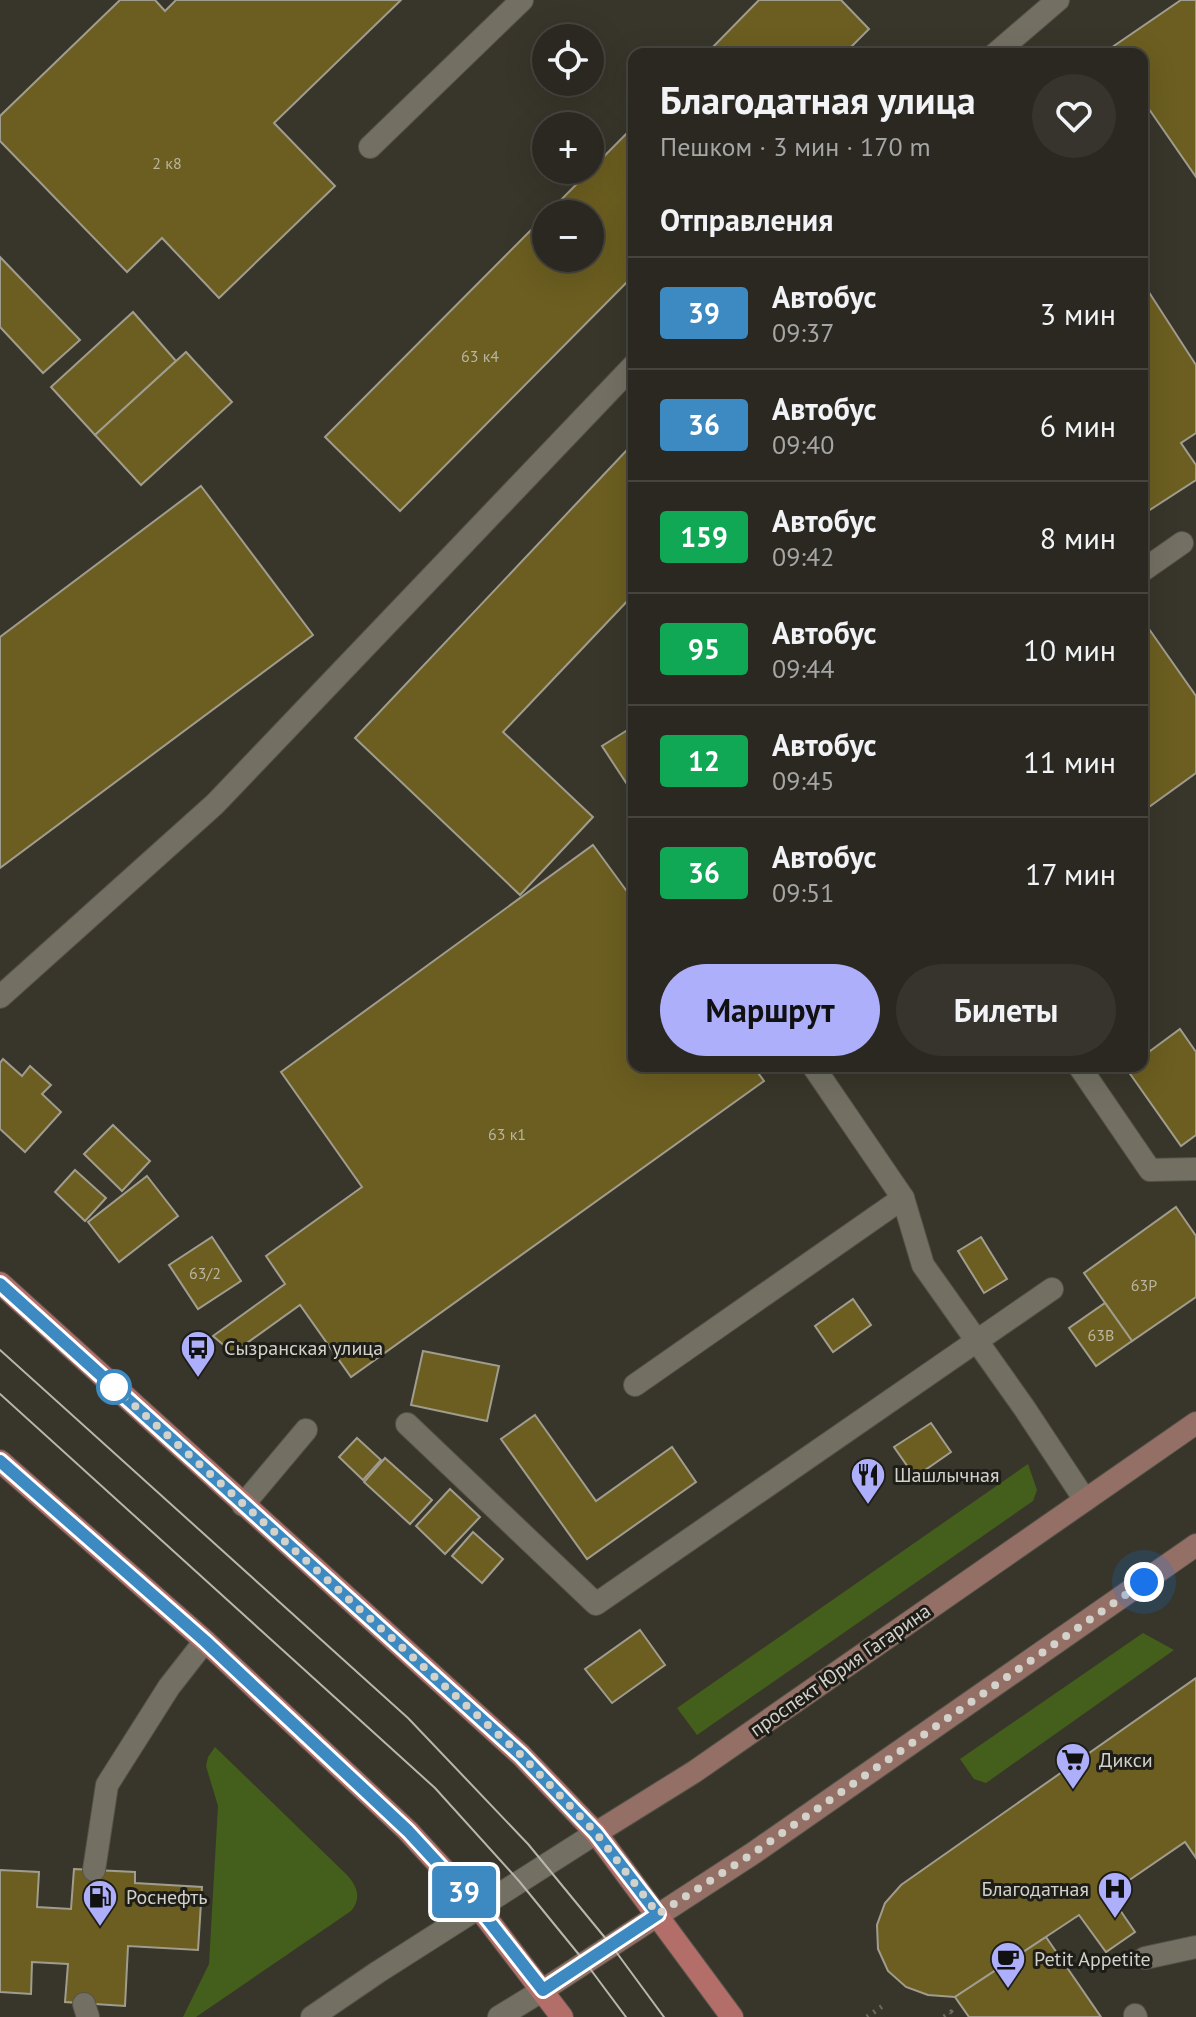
<!DOCTYPE html>
<html lang="ru">
<meta charset="utf-8">
<style>
:root{--surface:#2a2820;--page:#36342d;--text:#f1f3f6;--muted:#a5a6a5;--line:#46443e;--accent:#adaffb}
body{margin:0;font-family:"PT Sans",sans-serif;background:var(--page);color:var(--text);height:100vh;display:flex;flex-direction:column;font-size:30px;white-space:nowrap}
*{box-sizing:border-box;margin:0}
p{font-size:26px;color:var(--muted)}
.icon{flex:none;width:44px;height:44px;fill:none;stroke:currentColor;stroke-width:2;stroke-linecap:round;stroke-linejoin:round}
.map{position:relative;flex:1;overflow:hidden}
.panel{position:absolute;left:628px;top:48px;width:520px;height:1024px;display:flex;flex-direction:column;background:var(--surface);border-radius:16px;box-shadow:0 8px 32px #0002,0 0 0 2px var(--line)}
.panel>*{flex:none}
.badge{padding:0 16px;border-radius:6px;font-size:28px;line-height:52px}
.fabs{position:absolute;left:532px;top:24px;display:grid;gap:16px}
.fabs a{display:grid;place-items:center;width:72px;height:72px;border-radius:50%;background:var(--surface);box-shadow:0 8px 32px #0002,0 0 0 2px var(--line);font-size:40px}
.you{position:absolute;width:40px;height:40px;margin:-20px;border:6px solid #fff;border-radius:50%;background:#1a73e8;box-shadow:0 0 0 12px #1a73e833}
.map>.badge{position:absolute;translate:-50% -50%;box-shadow:0 0 0 4px #fff}
h2{padding:0 32px;font-size:30px;line-height:72px}
.round{display:grid;place-items:center;flex:none;width:84px;height:84px;border-radius:42px;background:var(--page)}
.summary{display:flex;align-items:center;justify-content:space-between;height:136px;padding:0 32px}
h1{font-size:38px;font-weight:700;line-height:60px}
.action{display:flex;gap:16px;margin-top:auto;padding:16px 32px}
.action a{flex:1;height:92px;border-radius:48px;background:var(--accent);color:#111;font-size:32px;font-weight:700;line-height:92px;text-align:center}
.action a+a{background:var(--page);color:var(--text)}
ul{padding:0;list-style:none}
li{display:flex;align-items:center;gap:24px;height:112px;padding:0 32px;border-top:2px solid var(--line)}
li div{flex:1}
li b{display:block;font-size:30px}
li em{font-style:normal}
li .badge{min-width:88px;font-weight:700;text-align:center}
.map>svg:first-child{display:block}
</style>
<div class="map">
<svg width="1196" height="2017" viewBox="0 0 1196 2017">
<rect width="100%" height="100%" fill="#38362a"/>
<g fill="#445f1b">
<path d="M1028,1464l9,26 -4,11 -336,234 -20,-27z"/>
<path d="M1143,1633l31,17 -188,133 -12,-4 -14,-20z"/>
<path d="M215,1747l132,128c10,11 15,23 4,36l-155,106h-13l26,-53 9,-158 -12,-40 2,-9z"/>
</g>
<g fill="#6c5e20" stroke="#a09d8f" stroke-width="2">
<path d="M120,0h35l10,11 11,-11h225l-127,123 61,63 -116,112 -57,-60 -35,34 -127,-131v-25z"/>
<path d="M759,0h82l28,29 -25,25h-138z"/>
<path d="M1181,0h15v177l-54,-78v-45h-31l-3,-4z"/>
<path d="M634,126v149l-234,236 -75,-74 221,-222v43h44v-44h-43z"/>
<path d="M0,257l80,83 -37,33 -43,-46z"/>
<path d="M1143,283l53,82v68l-15,10 15,22v15l-54,35z"/>
<path d="M133,312l43,49 -81,74 -44,-48z"/>
<path d="M186,352l46,50 -91,83 -46,-50z"/>
<path d="M627,450l7,6v138l-131,138 90,85 -73,78 -165,-157z"/>
<path d="M201,486l112,149 -313,233v-231z"/>
<path d="M1142,619l54,77v77l-54,39z"/>
<path d="M634,726v69l-32,-49z"/>
<path d="M593,845l41,56v165h119l11,15 -413,296 -51,-72 -67,48 -20,-17 72,-52 -19,-28 96,-69 -81,-115z"/>
<path d="M1180,1029l16,23v83l-15,11 -55,-78 16,-2v-9z"/>
<path d="M3,1059l19,17 8,-10 21,19 -9,9 19,18 -36,40 -25,-23v-66z"/>
<path d="M113,1125l37,36 -28,30 -38,-37z"/>
<path d="M75,1170l31,28 -21,23 -30,-29z"/>
<path d="M147,1176l31,40 -59,46 -31,-40z"/>
<path d="M1176,1207l20,29v61l-64,44 -48,-68z"/>
<path d="M212,1237l29,44 -43,28 -29,-44z"/>
<path d="M981,1237l26,42 -23,14 -26,-42z"/>
<path d="M853,1299l18,26 -38,27 -18,-26z"/>
<path d="M1105,1303l27,38 -36,25 -27,-38z"/>
<path d="M423,1351l76,15 -12,55 -76,-16z"/>
<path d="M535,1415l61,86 76,-54 24,35 -109,77 -86,-120z"/>
<path d="M931,1423l20,29 -36,25 -21,-30z"/>
<path d="M357,1438l24,22 -18,20 -24,-23z"/>
<path d="M385,1458l47,42 -22,24 -46,-42z"/>
<path d="M450,1489l30,28 -35,37 -29,-28z"/>
<path d="M473,1532l30,27 -21,24 -30,-27z"/>
<path d="M640,1630l25,35 -53,38 -27,-34z"/>
<path d="M1196,1678v180l-11,-16 -76,52 26,38 -29,20 -27,-37 -124,82 -27,-2 -22,-8 -18,-16 -10,-22 -1,-24 8,-22 16,-18z"/>
<path d="M74,1869l61,3v11l67,4 -4,63 -70,-4 -3,60 -60,-4 3,-38 -36,-2 -1,32 -31,-2v-122l39,2 -2,35 34,2z"/>
<path d="M1046,1937l55,80h-132l-14,-20z"/>
</g>
<g fill="none" stroke-linecap="round" stroke-linejoin="round">
<defs>
<g id="service">
<path d="M995,54l63,-54"/>
<path d="M370,147l152,-147"/>
<path d="M1142,571l40,-28"/>
<path d="M0,997l215,-193 419,-439"/>
<path d="M813,1066l90,132 20,67 102,144 60,91"/>
<path d="M1079,1066l71,104 46,-1"/>
<path d="M635,1385l268,-187"/>
<path d="M407,1424l189,180 456,-315"/>
<path d="M243,1505l63,-75"/>
<path d="M94,1870l13,-85 62,-98 36,-46"/>
<path d="M1145,1958l51,-11"/>
<path d="M84,2004l4,13"/>
<path d="M1135,2015l1,2"/>
</g>
<g id="tertiary">
<path d="M312,2017l66,-45 218,-139"/>
<path d="M499,2017l44,-27"/>
</g>
<g id="secondary">
<path d="M596,1833l98,-61 502,-349"/>
<path d="M543,1990l209,-136 444,-309"/>
</g>
<g id="primary">
<path d="M0,1283l521,472 75,78 136,184"/>
<path d="M0,1461l205,180 203,190 70,76 84,110"/>
</g>
</defs>
<use href="#service" stroke="#565349" stroke-width="24"/>
<use href="#tertiary" stroke="#565349" stroke-width="24"/>
<use href="#secondary" stroke="#565349" stroke-width="24"/>
<use href="#primary" stroke="#565349" stroke-width="24"/>
<g stroke="#6b695f" stroke-width="5" stroke-dasharray="2 6" stroke-linecap="butt">
<path d="M867,2017l17,-12"/>
<path d="M944,2017l7,-5 3,5"/>
</g>
<use href="#service" stroke="#737063" stroke-width="22"/>
<use href="#tertiary" stroke="#737063" stroke-width="22"/>
<use href="#secondary" stroke="#936f66" stroke-width="22"/>
<use href="#primary" stroke="#b36e6a" stroke-width="22"/>
<g stroke="#b7b6ae" stroke-width="2">
<path d="M0,1350l408,368 120,126 83,101 53,72"/>
<path d="M0,1394l435,394 84,93 66,81 41,55"/>
</g>
</g>
<g fill="none" stroke-linecap="round" stroke-linejoin="round">
<defs>
<path id="line" d="M0,1284l521,471 75,78 62,81 -115,76 -65,-83 -70,-76 -203,-190 -205,-180"/>
</defs>
<use href="#line" stroke="#fff" stroke-width="18"/>
<use href="#line" stroke="#3d8ac2" stroke-width="12"/>
<path stroke="#d3d2ca" stroke-width="8" stroke-dasharray="0 14.4" d="M114,1387l407,368 75,78 62,81 94,-60 392,-272"/>
</g>
<defs>
<symbol id="bus-pin" viewBox="-11 -11 22 30"><path d="M0 17L-7.5 6A9.5 9.5 0 1 1 7.5 6Z" fill="#adaffb" stroke="#1e1d18"/><path d="M-5-6H5V4H4V6H2V4H-2V6H-4V4H-5ZM-3.5-4V0h7V-4ZM-3.5 1.2v1.5H-2V1.2ZM2 1.2v1.5H3.5V1.2Z" fill="#111"/></symbol>
<symbol id="restaurant-pin" viewBox="-11 -11 22 30"><path d="M0 17L-7.5 6A9.5 9.5 0 1 1 7.5 6Z" fill="#adaffb" stroke="#1e1d18"/><path d="M-5-6h1v4h1v-4h1v4h1v-4h1v5L-1.5 .5V6h-2V.5L-5-1ZM5-6V6H3V1.5H1.5Q1.5-4 5-6Z" fill="#111"/></symbol>
<symbol id="supermarket-pin" viewBox="-11 -11 22 30"><path d="M0 17L-7.5 6A9.5 9.5 0 1 1 7.5 6Z" fill="#adaffb" stroke="#1e1d18"/><path d="M-6-5.5h2.5l.6 2H6L4.5 2H-2.5L-4.4-4H-6ZM-1.5 3.2a1.3 1.3 0 1 0 .1 0ZM3 3.2a1.3 1.3 0 1 0 .1 0Z" fill="#111"/></symbol>
<symbol id="hospital-pin" viewBox="-11 -11 22 30"><path d="M0 17L-7.5 6A9.5 9.5 0 1 1 7.5 6Z" fill="#adaffb" stroke="#1e1d18"/><path d="M-5-5h3v3.5h4V-5h3V5h-3V1.5h-4V5h-3Z" fill="#111"/></symbol>
<symbol id="fuel-pin" viewBox="-11 -11 22 30"><path d="M0 17L-7.5 6A9.5 9.5 0 1 1 7.5 6Z" fill="#adaffb" stroke="#1e1d18"/><path d="M-5.5-6h7V0h2V4h1.3V-2.5L3-4.5l.8-.8L6-3V5H2.5V1h-1V6h-7ZM-4.2-4.7v3.2H.2V-4.7Z" fill="#111"/></symbol>
<symbol id="cafe-pin" viewBox="-11 -11 22 30"><path d="M0 17L-7.5 6A9.5 9.5 0 1 1 7.5 6Z" fill="#adaffb" stroke="#1e1d18"/><path d="M-5.5-4.5H6V0H3Q3 3.5 0 3.5H-2.5Q-5.5 3.5-5.5 0ZM3-3.2v2h1.7v-2ZM-6 4.5H4V6H-6Z" fill="#111"/></symbol>
</defs>
<g fill-rule="evenodd">
<use href="#bus-pin" x="178" y="1328" width="40" height="54"/>
<use href="#restaurant-pin" x="848" y="1455" width="40" height="54"/>
<use href="#supermarket-pin" x="1053" y="1740" width="40" height="54"/>
<use href="#hospital-pin" x="1095" y="1869" width="40" height="54"/>
<use href="#fuel-pin" x="80" y="1877" width="40" height="54"/>
<use href="#cafe-pin" x="988" y="1939" width="40" height="54"/>
</g>
<circle fill="#fff" stroke="#3d8ac2" stroke-width="4" cx="114" cy="1387" r="16"/>
<g text-anchor="middle" dominant-baseline="central" stroke-width="6" stroke-linejoin="round" paint-order="stroke">
<g font-size="16" fill="#b9b5a0">
<text x="167" y="163">2 к8</text>
<text x="480" y="356">63 к4</text>
<text x="507" y="1134">63 к1</text>
<text x="205" y="1273">63/2</text>
<text x="1144" y="1285">63Р</text>
<text x="1101" y="1335">63В</text>
</g>
<g font-size="20" fill="#d3d2ca" stroke="#1e1d18" text-anchor="start">
<text x="224" y="1348">Сызранская улица</text>
<text x="894" y="1475">Шашлычная</text>
<text x="1099" y="1760">Дикси</text>
<text x="1089" y="1889" text-anchor="end">Благодатная</text>
<text x="126" y="1897">Роснефть</text>
<text x="1034" y="1959">Petit Appetite</text>
</g>
<g font-size="20" fill="#d3d2ca" stroke="#1e1d18">
<text transform="translate(840 1670) rotate(-35)">проспект Юрия Гагарина</text>
</g>
</g>
</svg>
<div class="fabs">
<a><svg class="icon" aria-label="locate" viewBox="0 0 24 24"><circle cx="12" cy="12" r="6"/><path d="M12 2v4M12 18v4M2 12h4M18 12h4"/></svg></a>
<a>+</a>
<a>−</a>
</div>
<div class="you" style="left:1144px;top:1582px"></div>
<b class="badge" style="left:464px;top:1892px;background:#3d8ac2;color:#fff">39</b>
<section class="panel">
<div class="summary"><div><h1>Благодатная улица</h1><p>Пешком · 3 мин · 170 m</p></div><a class="round"><svg class="icon" aria-label="heart" viewBox="0 0 24 24"><path d="M12 20l-8-8c-3-5 5-10 8-4 3-6 11-1 8 4z"/></svg></a></div>
<h2>Отправления</h2>
<ul>
<li><span class="badge" style="background:#3d8ac2;color:#fff">39</span><div><b>Автобус</b><p>09:37</p></div><em>3 мин</em></li>
<li><span class="badge" style="background:#3d8ac2;color:#fff">36</span><div><b>Автобус</b><p>09:40</p></div><em>6 мин</em></li>
<li><span class="badge" style="background:#10a855;color:#fff">159</span><div><b>Автобус</b><p>09:42</p></div><em>8 мин</em></li>
<li><span class="badge" style="background:#10a855;color:#fff">95</span><div><b>Автобус</b><p>09:44</p></div><em>10 мин</em></li>
<li><span class="badge" style="background:#10a855;color:#fff">12</span><div><b>Автобус</b><p>09:45</p></div><em>11 мин</em></li>
<li><span class="badge" style="background:#10a855;color:#fff">36</span><div><b>Автобус</b><p>09:51</p></div><em>17 мин</em></li>
</ul>
<div class="action"><a>Маршрут</a><a>Билеты</a></div>
</section>
</div>
